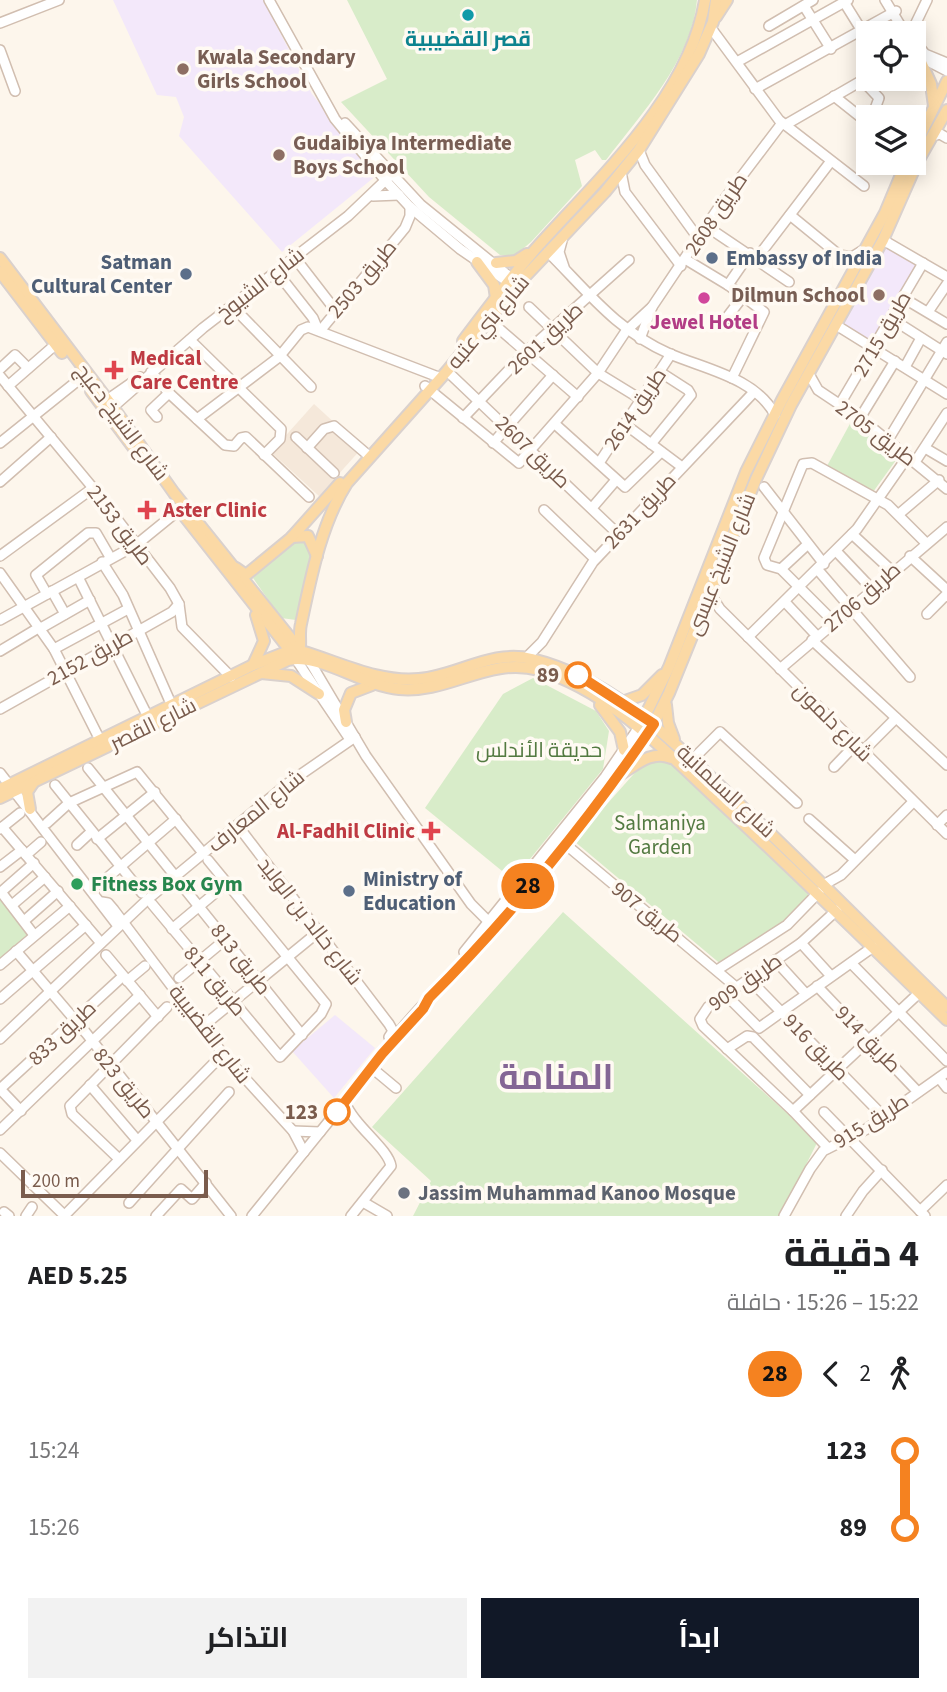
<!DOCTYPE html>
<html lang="ar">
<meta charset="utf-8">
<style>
:root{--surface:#fff;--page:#f2f2f2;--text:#202124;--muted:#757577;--accent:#111827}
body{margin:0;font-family:"Source Sans 3",Cairo,sans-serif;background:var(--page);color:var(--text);direction:rtl;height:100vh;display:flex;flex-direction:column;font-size:26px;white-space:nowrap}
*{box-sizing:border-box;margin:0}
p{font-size:23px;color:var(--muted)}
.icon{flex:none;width:38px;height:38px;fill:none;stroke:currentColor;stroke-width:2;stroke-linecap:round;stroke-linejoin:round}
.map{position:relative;height:1216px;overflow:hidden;direction:ltr}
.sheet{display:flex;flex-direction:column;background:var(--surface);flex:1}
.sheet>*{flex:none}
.badge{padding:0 14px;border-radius:23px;font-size:24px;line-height:46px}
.buttons{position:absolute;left:856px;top:21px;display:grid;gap:14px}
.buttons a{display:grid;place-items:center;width:70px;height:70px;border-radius:0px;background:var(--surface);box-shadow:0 4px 18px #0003;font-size:35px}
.scale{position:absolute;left:21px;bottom:18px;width:187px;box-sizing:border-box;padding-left:7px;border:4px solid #7a5c4d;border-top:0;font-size:19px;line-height:24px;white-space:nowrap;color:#7a5c4d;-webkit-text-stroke:5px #fffaf3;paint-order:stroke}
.map>.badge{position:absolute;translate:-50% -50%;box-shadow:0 0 0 4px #fff}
.legs{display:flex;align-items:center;gap:10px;height:77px;padding:0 28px;font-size:23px}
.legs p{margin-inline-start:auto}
.overview{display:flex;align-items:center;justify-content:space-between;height:119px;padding:0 28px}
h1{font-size:38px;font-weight:700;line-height:52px}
.action{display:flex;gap:14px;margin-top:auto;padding:14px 28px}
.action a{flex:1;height:80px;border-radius:0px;background:var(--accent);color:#fff;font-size:28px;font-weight:700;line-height:80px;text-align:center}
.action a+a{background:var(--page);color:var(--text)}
ul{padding:0 28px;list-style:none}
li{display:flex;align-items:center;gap:24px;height:77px;font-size:26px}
li i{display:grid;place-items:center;width:10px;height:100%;margin:0 9px;background:currentColor}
li i::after{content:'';width:18px;height:18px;margin:-9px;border:5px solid;border-radius:50%;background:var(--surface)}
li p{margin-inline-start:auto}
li:first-child i{background:linear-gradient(#0000 50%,currentColor 0)}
li:last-child i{background:linear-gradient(currentColor 50%,#0000 0)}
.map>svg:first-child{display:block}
</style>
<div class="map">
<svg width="947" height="1216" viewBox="0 0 947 1216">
<rect width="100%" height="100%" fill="#fdf6ec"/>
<path fill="#f5e8da" d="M314,404l48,44 -43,48 -48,-44z"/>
<g fill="#f3e8fa">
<path d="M113,0h150l49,94 65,81 -95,77 -103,-116 5,-19 -8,-20 -19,-2z"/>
<path d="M885,245l33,20 -46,79 -31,-19z"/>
<path d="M335,1015l40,33 -41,50 -42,-47z"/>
</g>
<g fill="#d8ecc9">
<path d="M347,0h350c-5,60 -56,114 -91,160h-4l-7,-10 -20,10 7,26 -51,56 -17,14 -14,-1 -71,-58 -88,-95 46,-23z"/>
<path d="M852,420l47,36 -26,36 -46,-26z"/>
<path d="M300,536l9,5 2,10 -15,69 -15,-2 -28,-40z"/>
<path d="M533,678l63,33 13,20 -6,38 -90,111 -88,-72 78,-114z"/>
<path d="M659,758l15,7 143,131 -94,70 -149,-125 66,-74z"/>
<path d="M6,896l28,34 -34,29v-58z"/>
<path d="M563,912l255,229 -38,75h-367l18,-35 -59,-54z"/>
</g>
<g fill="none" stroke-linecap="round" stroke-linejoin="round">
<defs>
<g id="minor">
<path d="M269,0l66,119 50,61 25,27 50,42 51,35"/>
<path d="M885,0l20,33"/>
<path d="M844,2l18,29"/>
<path d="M804,6l27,43"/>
<path d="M0,23l59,-23"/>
<path d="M769,26l44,-26"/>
<path d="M711,28l68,92 85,66"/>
<path d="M907,33l7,-6 13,-27"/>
<path d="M914,40l11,14 22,9"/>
<path d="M0,50l15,41"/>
<path d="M924,59l23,12"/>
<path d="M737,62l111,-62"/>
<path d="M862,80l17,18 -7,19"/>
<path d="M755,89l141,-78"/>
<path d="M834,96l34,27"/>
<path d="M345,123l76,82 95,77"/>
<path d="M785,125l83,-48"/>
<path d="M933,136l7,-2 7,4"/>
<path d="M639,150l6,15 53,73"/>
<path d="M621,172l4,20 56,74"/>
<path d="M373,196l26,-1"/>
<path d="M790,215l49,40 13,2 11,-7"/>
<path d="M706,226l83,56"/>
<path d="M563,237l-4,15 5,15"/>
<path d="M883,240l64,37"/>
<path d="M548,252c41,41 68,78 122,102 35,15 86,24 105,61"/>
<path d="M295,258l41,53"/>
<path d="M757,258l74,-97"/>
<path d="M685,259l43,26 36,27 -32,66"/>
<path d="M276,271l37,47 5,12"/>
<path d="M728,285l22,-32"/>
<path d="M905,299l42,25"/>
<path d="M232,306l79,81"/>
<path d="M529,307l69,66 44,27"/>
<path d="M928,312l19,-28"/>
<path d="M892,319l55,35"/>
<path d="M489,320l89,77"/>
<path d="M725,320l19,-25"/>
<path d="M836,325l111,69"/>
<path d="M320,331l85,-103 5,-12v-9"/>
<path d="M640,339l12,-32 71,-106 59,-78"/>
<path d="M190,340l91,89 -1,10 -16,16"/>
<path d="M905,367l16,-29"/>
<path d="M0,369l15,-14 13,13"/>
<path d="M447,371l171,163"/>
<path d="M151,372l18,21 56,52 9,1 7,-8 5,-1 63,60"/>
<path d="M809,374l9,16 42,28 87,71"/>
<path d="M0,376l93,112 77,100 9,16 3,23 49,50"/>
<path d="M8,386l47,-41"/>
<path d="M425,386l94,77 79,-90 28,-42 26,-24"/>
<path d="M840,404l83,-141"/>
<path d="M106,405l1,-5 33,-23"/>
<path d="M108,407h5l90,-79 145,-112 44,-42"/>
<path d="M157,417l-6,-7 18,-17"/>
<path d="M463,418l63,-66 103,-92"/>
<path d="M860,418l35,-57"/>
<path d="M197,419l82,-62 22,-27 7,-3 133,51"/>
<path d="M555,424l70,63 36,-35"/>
<path d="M626,425l56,42"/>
<path d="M296,437l38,36"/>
<path d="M888,440l59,-98"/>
<path d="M0,443l81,-65"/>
<path d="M493,443l60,-68"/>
<path d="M651,444l40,-49 -3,-5 -28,-18"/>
<path d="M307,448l17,-19 10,-3 35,30"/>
<path d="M925,448l22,13"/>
<path d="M915,462l32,-49"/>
<path d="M599,463l72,-109"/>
<path d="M0,482l51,-45"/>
<path d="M764,487l60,77"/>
<path d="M592,508l24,-28"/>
<path d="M544,510l51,49"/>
<path d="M899,514l40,-34"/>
<path d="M852,534l40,37"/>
<path d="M836,551l36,38"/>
<path d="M0,556l93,-68"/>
<path d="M910,556l37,34"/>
<path d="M102,562l21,33 49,111"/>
<path d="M781,569l27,-25"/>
<path d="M818,570l92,107"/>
<path d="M0,573l54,76 46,91"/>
<path d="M78,577l70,140"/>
<path d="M52,591l13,23"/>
<path d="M709,592l11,17 227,225"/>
<path d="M47,594l-11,-19 52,-42h8l14,24"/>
<path d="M785,602l32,34"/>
<path d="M927,614l20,-20"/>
<path d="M0,620l136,-75 43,-35"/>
<path d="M833,621l-52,-52 -14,-4 -3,-7 39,-94 9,-1 76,42 38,38"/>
<path d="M41,628l49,-28"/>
<path d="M748,637l109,-108 51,-73"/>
<path d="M812,640l135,125"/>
<path d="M54,649l74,-40"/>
<path d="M0,651l40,-24"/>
<path d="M527,657l15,-15 51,-80 161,-170"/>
<path d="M295,658l54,80"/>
<path d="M309,660l57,96 105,148 20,20 7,-3"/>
<path d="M780,669l167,-142"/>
<path d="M0,709l172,-97 7,-8"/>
<path d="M863,751l33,-33"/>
<path d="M692,760l28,-28 77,71"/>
<path d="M834,767l22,-23"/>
<path d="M88,768l87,108"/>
<path d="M0,773l118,153"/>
<path d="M55,785l87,108"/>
<path d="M809,819l46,41"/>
<path d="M47,823l22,-20 68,-31 66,81"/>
<path d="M937,825l10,-10"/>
<path d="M238,826l151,198 4,7 -4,6"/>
<path d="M2,827l99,116"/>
<path d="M0,829l20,-16"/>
<path d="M97,839l58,-47"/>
<path d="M564,843l172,144"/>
<path d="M77,845l14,-13"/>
<path d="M26,855l15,-13"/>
<path d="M0,867l22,-17"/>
<path d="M180,883l122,152"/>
<path d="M100,884l76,-65"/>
<path d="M825,884l16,-9 72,-73"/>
<path d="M1,892l33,43"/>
<path d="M0,893l34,-30"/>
<path d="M102,902l6,1 6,7 109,144 70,77 11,21"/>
<path d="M152,904l128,153 41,-43 5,-10 -118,-144"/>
<path d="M12,905l33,-28"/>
<path d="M24,921l34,-30"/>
<path d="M172,929l55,-46"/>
<path d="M801,943l30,33"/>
<path d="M16,951l70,82 145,183"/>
<path d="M464,952l141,-175 34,-50"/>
<path d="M106,955l52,62"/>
<path d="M775,960l31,34"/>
<path d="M851,963l96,98"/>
<path d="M0,965l70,-59"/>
<path d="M717,970l70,-45 32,-33"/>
<path d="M179,978l47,-39"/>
<path d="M748,978l136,139"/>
<path d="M127,981l18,-15"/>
<path d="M817,986l101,106"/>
<path d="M725,994l34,34 114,-81"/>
<path d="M0,999l86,-74"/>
<path d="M202,1027l115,-94"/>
<path d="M0,1039l148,-140 139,-115 68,-47"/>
<path d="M727,1049l20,-13 6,1 57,58"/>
<path d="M372,1068l24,20"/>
<path d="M939,1078l8,10"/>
<path d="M90,1085l47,55"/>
<path d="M0,1089l123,-113"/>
<path d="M0,1089l21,22"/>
<path d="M345,1102c9,24 43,46 46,64l-40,50"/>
<path d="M793,1111l126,-118"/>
<path d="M824,1112l101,104"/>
<path d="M0,1130l140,-135"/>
<path d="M293,1131l27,1"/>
<path d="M828,1148l-35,-37 -90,-85 -3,-7 8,-12 93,-64 36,-33"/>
<path d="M0,1153l65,63"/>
<path d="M118,1158l-46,-44 -2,-8 97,-99"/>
<path d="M363,1202l24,14"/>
<path d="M129,1203l100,-111"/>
<path d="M920,1211l27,-26"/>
<path d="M4,1212l5,4"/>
<path d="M26,1216l6,-9"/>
<path d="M64,1216l159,-162"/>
<path d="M156,1216l25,-27 11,10 14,-16"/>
<path d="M252,1216l120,-148c28,-43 64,-75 97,-113 63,-71 125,-143 179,-221"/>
<path d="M784,1216l26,-47 13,-18 42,-21 82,-58"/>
<path d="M846,1216l17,-25 19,-21"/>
</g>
<g id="major">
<path d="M716,17l11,-17"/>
<path d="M916,51l15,33 3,22"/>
<path d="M914,148l33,-67"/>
<path d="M0,258l113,149 61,86 126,157"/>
<path d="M477,262l17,23 2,13"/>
<path d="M496,263l20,-2 11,-7"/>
<path d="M0,272l62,81"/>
<path d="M463,341c24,-32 49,-66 76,-96 62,-69 151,-150 166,-245"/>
<path d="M91,391l45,60"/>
<path d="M185,517l107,136"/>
<path d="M292,537l16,-1 9,20"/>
<path d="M236,568l10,7 45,-37 49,-55"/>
<path d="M297,656c6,-9 1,-21 4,-32 10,-47 20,-100 46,-141l100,-112 72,-88 86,-91 34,-42 60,-96 14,-32 3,-22"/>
<path d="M253,665l11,-24 -8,-26"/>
<path d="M261,673l30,3 28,18"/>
<path d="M622,702l20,-7 20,-20"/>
<path d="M600,705l20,27 4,18"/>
<path d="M666,705l2,18 6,16"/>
<path d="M346,722l-2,-12 7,-17 21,-8"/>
<path d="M642,722l27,-55 77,-195 36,-72 103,-187 21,-50"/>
<path d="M651,729l18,-36 87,-214 35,-74 92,-165 34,-77 30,-53"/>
<path d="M621,774c16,-10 31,-24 50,-16"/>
<path d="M0,789l253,-124 36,-14h12c38,11 77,32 118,28 39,-3 72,-30 113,-20 82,20 142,84 202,140 73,68 142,139 213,208"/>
<path d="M0,798l288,-138c33,-7 75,26 111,29 49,5 90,-33 140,-19 71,21 126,81 179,130 78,72 153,146 229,220"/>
<path d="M30,809l-3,-17 6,-9"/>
</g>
</defs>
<use href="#minor" stroke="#d1beb0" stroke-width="12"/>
<use href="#major" stroke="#dad1cd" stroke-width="14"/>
<use href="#minor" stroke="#fff" stroke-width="9"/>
<use href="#major" stroke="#fbd9a5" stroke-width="10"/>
</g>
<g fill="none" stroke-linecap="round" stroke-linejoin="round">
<defs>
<path id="line-1" d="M337,1112l45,-58 41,-45 6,-11c81,-81 161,-179 225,-274l-76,-49"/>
</defs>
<use href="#line-1" stroke="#fff" stroke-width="16"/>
<use href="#line-1" stroke="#f58220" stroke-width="10"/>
</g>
<circle fill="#0f9aa8" stroke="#fffaf3" stroke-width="2.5" cx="468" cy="15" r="7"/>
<g fill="#8d6e63" stroke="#fffaf3" stroke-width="2.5">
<circle cx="183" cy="69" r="7"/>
<circle cx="279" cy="155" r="7"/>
<circle cx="879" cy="295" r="7"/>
</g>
<g fill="#5c6f8a" stroke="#fffaf3" stroke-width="2.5">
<circle cx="712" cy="258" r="7"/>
<circle cx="186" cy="274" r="7"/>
<circle cx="349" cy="891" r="7"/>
</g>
<circle fill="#d1479c" stroke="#fffaf3" stroke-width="2.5" cx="704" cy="298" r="7"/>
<g fill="#e0444e" stroke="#fffaf3" stroke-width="2.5">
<path d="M110.5 359.5h7v7h7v7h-7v7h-7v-7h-7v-7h7z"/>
<path d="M143.5 499.5h7v7h7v7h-7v7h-7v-7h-7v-7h7z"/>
<path d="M427.5 820.5h7v7h7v7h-7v7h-7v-7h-7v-7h7z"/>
</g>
<g fill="#fff" stroke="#f58220" stroke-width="3.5">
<circle cx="578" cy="675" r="12"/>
<circle cx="337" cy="1112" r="12"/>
</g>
<circle fill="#2e9e5b" stroke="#fffaf3" stroke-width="2.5" cx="77" cy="884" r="7"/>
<circle fill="#6b7280" stroke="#fffaf3" stroke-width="2.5" cx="404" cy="1193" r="7"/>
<g text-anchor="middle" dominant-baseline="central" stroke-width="7" stroke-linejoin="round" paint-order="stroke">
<g font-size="21" font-weight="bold" fill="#0d838f" stroke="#fffaf3">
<text x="468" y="39">قصر القضيبية</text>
</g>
<g font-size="21" font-weight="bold" fill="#785e54" stroke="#fffaf3" text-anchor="start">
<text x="197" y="57">Kwala Secondary<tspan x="197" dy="24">Girls School</tspan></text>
<text x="293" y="143">Gudaibiya Intermediate<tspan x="293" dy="24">Boys School</tspan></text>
<text x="865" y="295" text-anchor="end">Dilmun School</text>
</g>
<g font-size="21" fill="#7a5c4d" stroke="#fffaf3">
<text transform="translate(716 214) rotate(-56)">طريق 2608</text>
<text transform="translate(362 279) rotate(-50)">طريق 2503</text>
<text transform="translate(260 284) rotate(-38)">شارع الشيوخ</text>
<text transform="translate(488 322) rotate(-50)">شارع بني عتبه</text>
<text transform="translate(882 334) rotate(-60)">طريق 2715</text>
<text transform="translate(545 338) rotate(-43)">طريق 2601</text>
<text transform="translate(635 409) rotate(-56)">طريق 2614</text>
<text transform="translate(122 422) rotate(53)">شارع الشيخ دعيج</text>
<text transform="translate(876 433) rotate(37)">طريق 2705</text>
<text transform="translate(533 452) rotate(44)">طريق 2607</text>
<text transform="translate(640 511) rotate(-47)">طريق 2631</text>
<text transform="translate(120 525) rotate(53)">طريق 2153</text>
<text transform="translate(721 564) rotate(-68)">شارع الشيخ عيسى</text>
<text transform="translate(862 597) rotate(-41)">طريق 2706</text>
<text transform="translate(90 657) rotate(-29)">طريق 2152</text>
<text transform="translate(833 722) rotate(45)">شارع دلمون</text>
<text transform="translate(153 724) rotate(-26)">شارع القصر</text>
<text transform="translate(726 791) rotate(43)">شارع السلمانية</text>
<text transform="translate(256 811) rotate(-39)">شارع المعارف</text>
<text transform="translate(647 912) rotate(39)">طريق 907</text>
<text transform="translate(310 921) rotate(52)">شارع خالد بن الوليد</text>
<text transform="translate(241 959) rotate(52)">طريق 813</text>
<text transform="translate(215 981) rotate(50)">طريق 811</text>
<text transform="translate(745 982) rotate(-35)">طريق 909</text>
<text transform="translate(62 1033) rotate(-43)">طريق 833</text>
<text transform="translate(210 1034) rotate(52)">شارع القضيبية</text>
<text transform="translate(868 1039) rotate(46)">طريق 914</text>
<text transform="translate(816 1047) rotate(46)">طريق 916</text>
<text transform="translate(124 1083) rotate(51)">طريق 823</text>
<text transform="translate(871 1121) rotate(-32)">طريق 915</text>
</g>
<g font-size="21" font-weight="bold" fill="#4e5e75" stroke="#fffaf3" text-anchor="start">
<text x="726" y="258">Embassy of India</text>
<text x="172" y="262" text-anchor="end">Satman<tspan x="172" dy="24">Cultural Center</tspan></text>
<text x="363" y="879">Ministry of<tspan x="363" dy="24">Education</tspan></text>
</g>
<g font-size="21" font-weight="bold" fill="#b23c85" stroke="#fffaf3">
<text x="704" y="322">Jewel Hotel</text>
</g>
<g font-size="21" font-weight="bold" fill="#be3a42" stroke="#fffaf3" text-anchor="start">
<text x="130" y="358">Medical<tspan x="130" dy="24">Care Centre</tspan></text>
<text x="163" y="510">Aster Clinic</text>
<text x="415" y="831" text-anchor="end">Al-Fadhil Clinic</text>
</g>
<g font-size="21" font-weight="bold" fill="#7a5c4d" stroke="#fffaf3" text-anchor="end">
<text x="559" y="675">89</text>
<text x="318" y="1112">123</text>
</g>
<g font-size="21" fill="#537a41" stroke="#fffaf3">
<text x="539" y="750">حديقة الأندلس</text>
<text x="660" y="823">Salmaniya<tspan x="660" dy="24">Garden</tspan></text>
</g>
<g font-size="21" font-weight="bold" fill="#27864d" stroke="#fffaf3" text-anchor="start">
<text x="91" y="884">Fitness Box Gym</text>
</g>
<g font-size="21" font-weight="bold" fill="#5b616d" stroke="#fffaf3" text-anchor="start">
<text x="418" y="1193">Jassim Muhammad Kanoo Mosque</text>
</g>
<g font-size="35" font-weight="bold" fill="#846695" stroke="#fffaf3">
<text x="556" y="1078">المنامة</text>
</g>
</g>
</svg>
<div class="buttons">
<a><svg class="icon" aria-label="locate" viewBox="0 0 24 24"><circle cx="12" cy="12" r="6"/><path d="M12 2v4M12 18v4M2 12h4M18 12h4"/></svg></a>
<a><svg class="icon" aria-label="layers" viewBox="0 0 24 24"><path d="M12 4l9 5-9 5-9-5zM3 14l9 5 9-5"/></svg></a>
</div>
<div class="scale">200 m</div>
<b class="badge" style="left:528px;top:886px;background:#f58220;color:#111">28</b>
</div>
<section class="sheet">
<div class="overview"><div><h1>4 دقيقة</h1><p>15:22 – 15:26 · حافلة</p></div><b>AED 5.25</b></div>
<div class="legs"><svg class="icon" aria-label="walk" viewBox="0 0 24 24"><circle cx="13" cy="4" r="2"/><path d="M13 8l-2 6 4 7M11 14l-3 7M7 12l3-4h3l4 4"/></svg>2<svg class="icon" aria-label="back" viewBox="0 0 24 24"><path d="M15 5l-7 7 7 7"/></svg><b class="badge" style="background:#f58220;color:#111">28</b></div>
<ul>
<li><i style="color:#f58220"></i><b>123</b><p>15:24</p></li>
<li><i style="color:#f58220"></i><b>89</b><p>15:26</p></li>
</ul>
<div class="action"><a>ابدأ</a><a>التذاكر</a></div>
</section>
